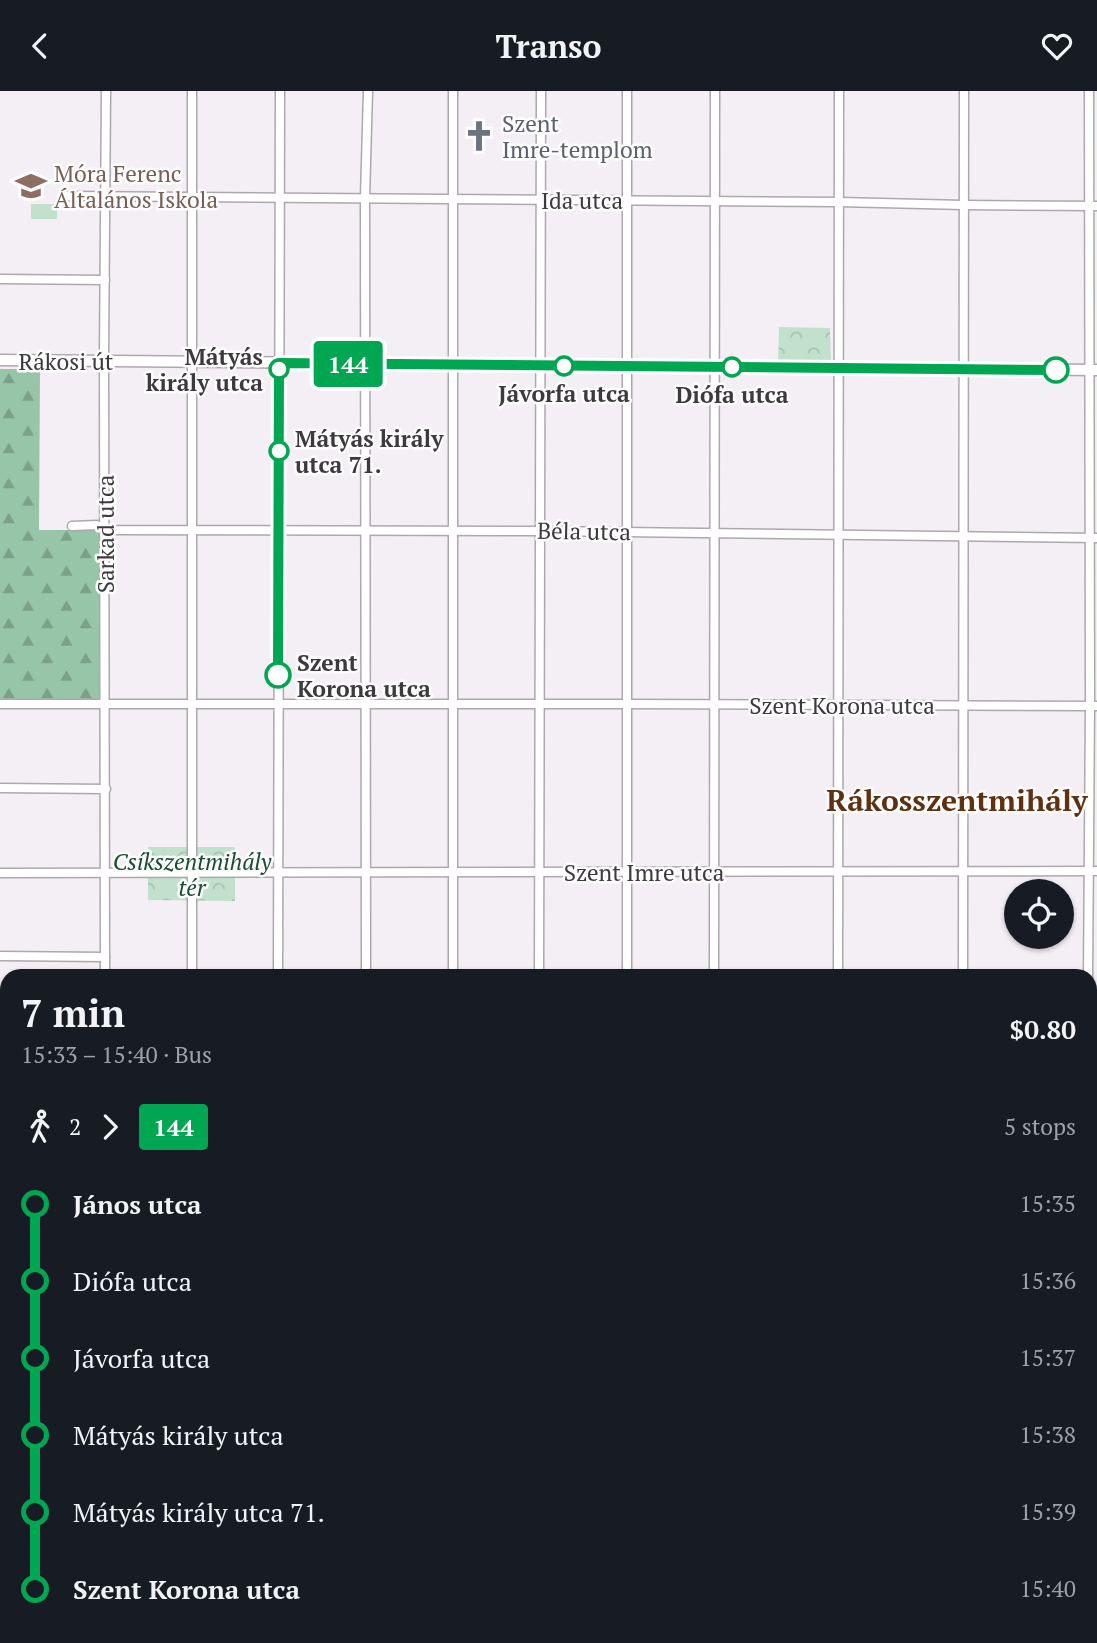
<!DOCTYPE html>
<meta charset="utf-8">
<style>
:root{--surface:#171b24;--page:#242831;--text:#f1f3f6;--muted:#9ea1a6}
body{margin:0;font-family:"PT Serif",serif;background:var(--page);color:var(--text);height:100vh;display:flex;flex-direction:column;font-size:26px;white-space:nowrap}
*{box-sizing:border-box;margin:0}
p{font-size:23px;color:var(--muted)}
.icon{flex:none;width:38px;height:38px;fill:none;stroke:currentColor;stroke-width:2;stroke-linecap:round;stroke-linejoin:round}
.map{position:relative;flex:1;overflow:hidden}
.side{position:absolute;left:0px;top:878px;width:1097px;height:674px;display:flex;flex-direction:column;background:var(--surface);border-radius:21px 21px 0 0;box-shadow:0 2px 5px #0004}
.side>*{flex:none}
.badge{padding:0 14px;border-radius:5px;font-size:24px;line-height:46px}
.controls{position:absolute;left:1004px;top:788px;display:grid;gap:14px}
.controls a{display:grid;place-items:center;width:70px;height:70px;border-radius:50%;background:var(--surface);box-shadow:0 2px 5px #0004;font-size:35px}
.map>.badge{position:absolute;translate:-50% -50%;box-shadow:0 0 0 4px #fff}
.legs{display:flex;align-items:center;gap:10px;height:77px;padding:0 21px;font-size:23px}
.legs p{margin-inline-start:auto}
.headline{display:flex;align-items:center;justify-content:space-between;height:119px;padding:0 21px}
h1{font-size:38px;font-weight:700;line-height:52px}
ul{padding:0 21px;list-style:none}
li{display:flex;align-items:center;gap:24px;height:77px;font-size:26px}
li i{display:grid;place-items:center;width:10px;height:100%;margin:0 9px;background:currentColor}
li i::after{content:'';width:18px;height:18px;margin:-9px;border:5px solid;border-radius:50%;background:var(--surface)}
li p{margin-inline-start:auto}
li:first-child i{background:linear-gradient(#0000 50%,currentColor 0)}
li:last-child i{background:linear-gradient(currentColor 50%,#0000 0)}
header{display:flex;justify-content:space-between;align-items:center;height:91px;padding:0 21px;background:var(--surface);font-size:32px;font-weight:700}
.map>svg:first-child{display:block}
</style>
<header><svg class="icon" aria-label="back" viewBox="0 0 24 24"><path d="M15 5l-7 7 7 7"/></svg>Transo<svg class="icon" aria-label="heart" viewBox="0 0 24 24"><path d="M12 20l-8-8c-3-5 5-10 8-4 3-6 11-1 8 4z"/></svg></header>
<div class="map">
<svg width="1097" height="1552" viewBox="0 0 1097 1552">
<defs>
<pattern id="grass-tufts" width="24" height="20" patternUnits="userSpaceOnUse" patternTransform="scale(1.75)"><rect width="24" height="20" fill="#c1e1cc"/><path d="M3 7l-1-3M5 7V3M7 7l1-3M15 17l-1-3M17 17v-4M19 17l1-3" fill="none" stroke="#a7c2b0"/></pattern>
<pattern id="forest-firs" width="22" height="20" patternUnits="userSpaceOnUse" patternTransform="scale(1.75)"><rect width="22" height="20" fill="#97c5a8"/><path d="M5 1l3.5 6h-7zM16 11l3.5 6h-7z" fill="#7ca18a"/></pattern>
<pattern id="park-crowns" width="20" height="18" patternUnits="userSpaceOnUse" patternTransform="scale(1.75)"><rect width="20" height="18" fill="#c1e1cc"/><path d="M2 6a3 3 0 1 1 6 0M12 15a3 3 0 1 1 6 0" fill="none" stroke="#a7c2b0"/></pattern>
</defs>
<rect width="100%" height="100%" fill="#f4eef5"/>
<g fill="url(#grass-tufts)">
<path d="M0,1171l7,17v94h-7z"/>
<rect x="0" y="1294" width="7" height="158"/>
<path d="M0,1479h7v66h167l3,7h-177z"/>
</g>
<path fill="url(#forest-firs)" d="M0,278h40l-1,161h67l-1,174h-105z"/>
<g fill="url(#park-crowns)">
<path d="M779,236l51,1 1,36 -53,-1z"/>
<path d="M148,756h87v54l-87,-1z"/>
</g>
<rect fill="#c1e1cc" x="31" y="113" width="26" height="15"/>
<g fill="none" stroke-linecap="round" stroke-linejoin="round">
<g stroke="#afcaf1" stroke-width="2">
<path d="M0,1149l7,17"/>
<path d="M168,1545l3,7"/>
</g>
<defs>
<g id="minor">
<path d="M453,0v886"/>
<path d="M66,105l773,6 125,3 133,1"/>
<path d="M0,188l105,1"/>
<path d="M72,435l25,-1 9,5 434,1 557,7"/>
<path d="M0,613h627l470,2"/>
<path d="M0,697l106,1"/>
<path d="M0,782l1097,-2"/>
<path d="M0,865l105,1"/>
<path d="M105,886l-1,-620 2,-266"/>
<path d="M192,886v-886"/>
<path d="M278,886l2,-886"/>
<path d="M366,886l-1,-779 3,-107"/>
<path d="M539,886l2,-886"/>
<path d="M627,886v-886"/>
<path d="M714,886l1,-886"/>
<path d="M838,886l1,-886"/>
<path d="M963,886l1,-886"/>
<path d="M1088,886l2,-271 -1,-615"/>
<path d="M0,1068h7"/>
<path d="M0,1290h7"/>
<path d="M1090,1290h7"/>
<path d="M1090,1372h7"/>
<path d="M1090,1453h7"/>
<path d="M421,1545l1,7"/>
<path d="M649,1552v-7"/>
<path d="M824,1552v-7"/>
<path d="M924,1552v-7"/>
<path d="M1085,1552v-7"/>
</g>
<g id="major">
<path d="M0,269l1097,10"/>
<path d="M1090,950h7"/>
<path d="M0,951h7"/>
</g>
</defs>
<use href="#minor" stroke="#ada7ae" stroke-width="11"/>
<use href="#major" stroke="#ada7ae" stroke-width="13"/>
<use href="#minor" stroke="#fff" stroke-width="8"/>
<use href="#major" stroke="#fff" stroke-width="10"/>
</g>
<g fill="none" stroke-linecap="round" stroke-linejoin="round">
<defs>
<path id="line-1" d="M278,584l1,-312 777,7"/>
</defs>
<use href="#line-1" stroke="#fff" stroke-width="16"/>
<use href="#line-1" stroke="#00a651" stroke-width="10"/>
</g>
<defs>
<symbol id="church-bare" viewBox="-9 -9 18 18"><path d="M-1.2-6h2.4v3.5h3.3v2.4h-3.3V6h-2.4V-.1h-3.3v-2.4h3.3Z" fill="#6b7280" stroke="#fefdfe" stroke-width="2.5" paint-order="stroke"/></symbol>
<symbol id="school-bare" viewBox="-9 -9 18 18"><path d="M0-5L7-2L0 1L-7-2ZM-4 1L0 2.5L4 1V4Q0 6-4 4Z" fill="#8d6e63" stroke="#fefdfe" stroke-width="2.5" paint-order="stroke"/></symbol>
</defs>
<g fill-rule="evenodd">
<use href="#church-bare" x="457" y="23" width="44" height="44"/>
<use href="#school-bare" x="9" y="73" width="44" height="44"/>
</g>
<g fill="#fff" stroke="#00a651" stroke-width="3.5">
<circle cx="564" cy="275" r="9"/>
<circle cx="732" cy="276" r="9"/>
<circle cx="279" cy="278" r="9"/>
<circle cx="1056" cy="279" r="12"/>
<circle cx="279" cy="360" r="9"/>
<circle cx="278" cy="584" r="12"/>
</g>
<g text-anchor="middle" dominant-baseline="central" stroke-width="5" stroke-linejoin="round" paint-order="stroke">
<g font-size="23" fill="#5b616d" stroke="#fefdfe" text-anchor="start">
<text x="502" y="32">Szent<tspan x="502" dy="26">Imre-templom</tspan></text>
</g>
<g font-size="23" fill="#785e54" stroke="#fefdfe" text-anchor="start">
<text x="54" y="82">Móra Ferenc<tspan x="54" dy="26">Általános Iskola</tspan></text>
</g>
<g font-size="23" fill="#3c3a3c" stroke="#fefdfe">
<text x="582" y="109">Ida utca</text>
<text x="66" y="270">Rákosi út</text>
<text transform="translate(584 440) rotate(1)">Béla utca</text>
<text transform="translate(105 443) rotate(-90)">Sarkad utca</text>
<text x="842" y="614">Szent Korona utca</text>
<text x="644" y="781">Szent Imre utca</text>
</g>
<g font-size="23" font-weight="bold" fill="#3c3a3c" stroke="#fefdfe">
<text x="263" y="265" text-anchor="end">Mátyás<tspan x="263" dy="26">király utca</tspan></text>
<text x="564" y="302">Jávorfa utca</text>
<text x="732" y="303">Diófa utca</text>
<text x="295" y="347" text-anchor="start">Mátyás király<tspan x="295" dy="26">utca 71.</tspan></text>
<text x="297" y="571" text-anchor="start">Szent<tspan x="297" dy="26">Korona utca</tspan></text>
</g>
<g font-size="23" font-style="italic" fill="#174d31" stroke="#fefdfe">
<text x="192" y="770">Csíkszentmihály<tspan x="192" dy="26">tér</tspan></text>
</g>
<g font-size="30" font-weight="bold" fill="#5f3110" stroke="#fefdfe">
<text x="957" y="709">Rákosszentmihály</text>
</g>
</g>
</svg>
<div class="controls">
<a><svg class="icon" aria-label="locate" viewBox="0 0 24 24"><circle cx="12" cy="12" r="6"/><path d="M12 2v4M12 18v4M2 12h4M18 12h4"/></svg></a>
</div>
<b class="badge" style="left:348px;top:273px;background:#00a651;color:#fff">144</b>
<section class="side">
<div class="headline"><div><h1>7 min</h1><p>15:33 – 15:40 · Bus</p></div><b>$0.80</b></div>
<div class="legs"><svg class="icon" aria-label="walk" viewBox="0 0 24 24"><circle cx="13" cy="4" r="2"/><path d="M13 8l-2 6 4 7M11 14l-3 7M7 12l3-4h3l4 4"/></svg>2<svg class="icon" aria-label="forward" viewBox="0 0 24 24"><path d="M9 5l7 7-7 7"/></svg><b class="badge" style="background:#00a651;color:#fff">144</b><p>5 stops</p></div>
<ul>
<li><i style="color:#00a651"></i><b>János utca</b><p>15:35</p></li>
<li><i style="color:#00a651"></i><span>Diófa utca</span><p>15:36</p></li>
<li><i style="color:#00a651"></i><span>Jávorfa utca</span><p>15:37</p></li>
<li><i style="color:#00a651"></i><span>Mátyás király utca</span><p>15:38</p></li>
<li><i style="color:#00a651"></i><span>Mátyás király utca 71.</span><p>15:39</p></li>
<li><i style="color:#00a651"></i><b>Szent Korona utca</b><p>15:40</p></li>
</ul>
</section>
</div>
